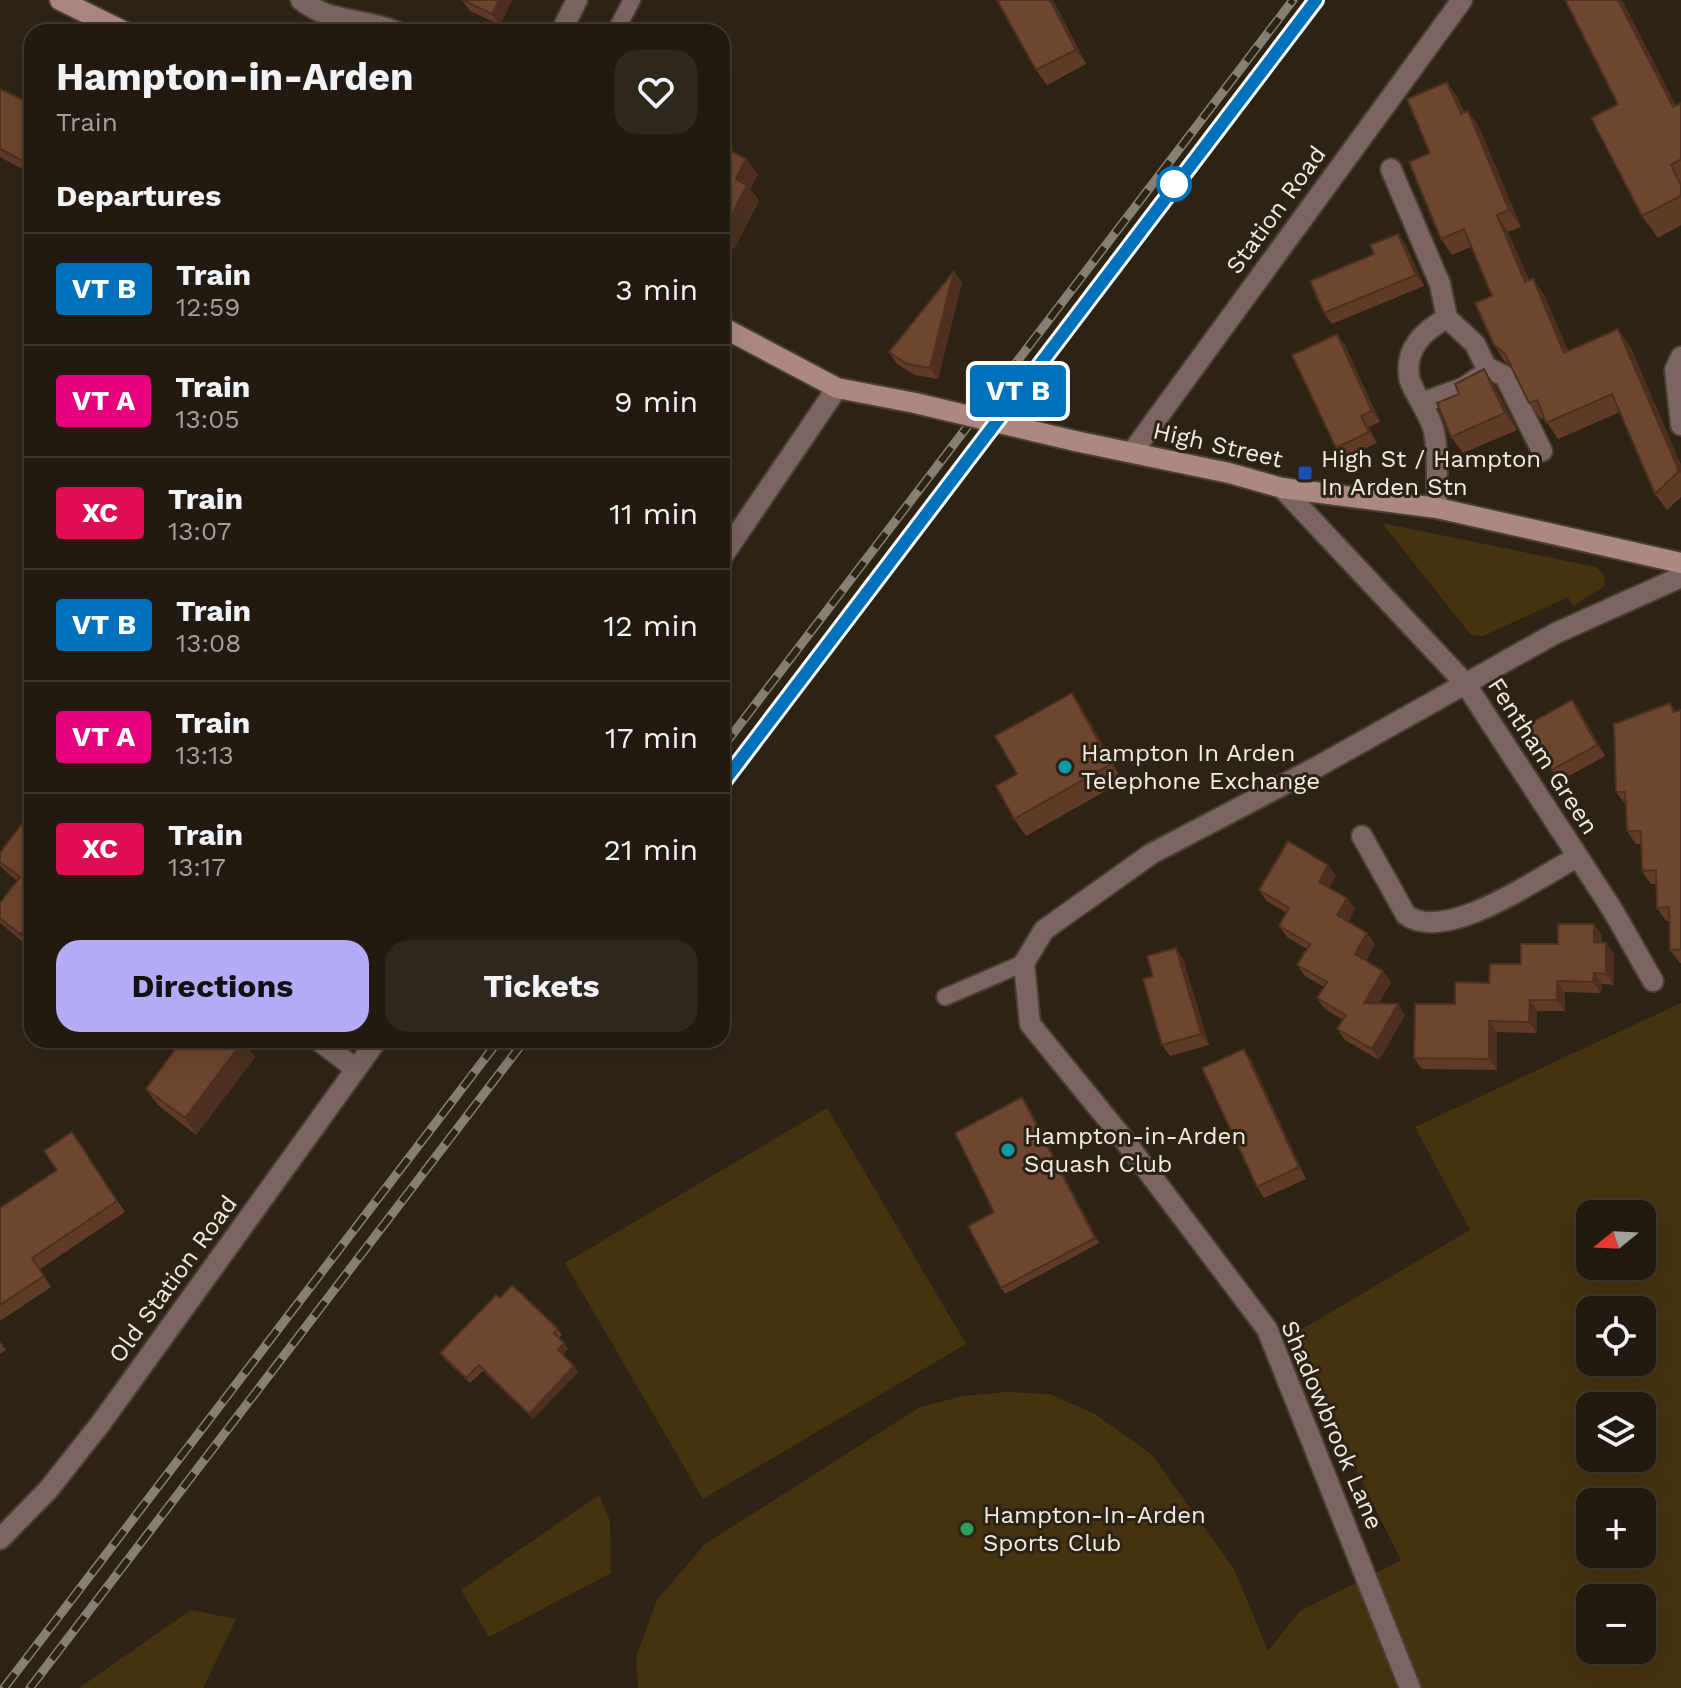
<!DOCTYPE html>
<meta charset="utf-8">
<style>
:root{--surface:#221a10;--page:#2e271e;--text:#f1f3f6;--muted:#a2a19f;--line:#3f3830;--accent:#b5acf8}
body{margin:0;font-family:"Work Sans",sans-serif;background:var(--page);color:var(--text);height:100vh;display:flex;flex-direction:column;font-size:30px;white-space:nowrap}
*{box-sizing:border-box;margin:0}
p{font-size:26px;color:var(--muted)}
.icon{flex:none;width:44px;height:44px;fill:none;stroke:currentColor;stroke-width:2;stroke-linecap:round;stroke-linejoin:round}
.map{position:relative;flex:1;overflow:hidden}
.drawer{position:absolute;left:24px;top:24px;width:706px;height:1024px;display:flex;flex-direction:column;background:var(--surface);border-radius:24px;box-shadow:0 8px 32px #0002,0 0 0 2px var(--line)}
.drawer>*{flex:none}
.badge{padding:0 16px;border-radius:6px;font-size:28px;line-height:52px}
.needle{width:52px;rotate:252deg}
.tools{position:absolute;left:1576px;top:1200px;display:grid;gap:16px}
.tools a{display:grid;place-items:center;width:80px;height:80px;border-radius:16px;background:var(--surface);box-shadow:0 8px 32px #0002,0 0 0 2px var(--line);font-size:40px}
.map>.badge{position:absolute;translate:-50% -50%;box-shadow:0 0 0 4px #fff}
h2{padding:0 32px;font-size:30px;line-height:72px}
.round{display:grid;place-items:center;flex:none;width:84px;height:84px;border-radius:24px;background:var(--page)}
.summary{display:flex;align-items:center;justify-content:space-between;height:136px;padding:0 32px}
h1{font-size:38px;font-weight:700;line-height:60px}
.action{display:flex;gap:16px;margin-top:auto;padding:16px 32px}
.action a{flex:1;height:92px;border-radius:24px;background:var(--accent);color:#111;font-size:32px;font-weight:700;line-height:92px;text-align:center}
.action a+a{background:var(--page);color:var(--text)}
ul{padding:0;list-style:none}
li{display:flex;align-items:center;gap:24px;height:112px;padding:0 32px;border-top:2px solid var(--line)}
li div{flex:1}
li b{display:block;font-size:30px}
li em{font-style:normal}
li .badge{min-width:88px;font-weight:700;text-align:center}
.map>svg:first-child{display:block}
</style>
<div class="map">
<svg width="1681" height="1688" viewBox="0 0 1681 1688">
<rect width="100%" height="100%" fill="#2d2315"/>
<g fill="#46320f" fill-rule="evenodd">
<path d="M1382,523l214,44 8,8 1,11 -32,20 -5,-9 -85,39 -12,-1z"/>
<path d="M1681,1003v685h-1043l-2,-31 21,-57 48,-56 215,-137 43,-11 43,-4 44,2 45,20 57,41 82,114 34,82 32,-40 101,-51 -112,-223 181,-107 -55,-103zM1590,1214h52v52h-52zM1590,1310h52v52h-52zM1590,1406h52v52h-52zM1590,1502h52v52h-52zM1590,1598h52v52h-52z"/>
<path d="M827,1108l139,236 -263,155 -138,-236z"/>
<path d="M599,1495l11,26 1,52 -122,64 -28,-47z"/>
<path d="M191,1610l45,9 -33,69h-124z"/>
</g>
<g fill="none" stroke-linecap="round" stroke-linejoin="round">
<defs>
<g id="service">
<path d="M615,32l17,-32"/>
<path d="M945,997l79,-34"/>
</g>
<g id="minor">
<path d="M301,0c28,23 64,18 96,32"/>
<path d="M561,32l16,-32"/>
<path d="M1391,169l49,115 7,34"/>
<path d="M1681,357l-6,13 6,55"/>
<path d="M1424,402l39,-14 17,-11"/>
<path d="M1133,451l329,-451"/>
<path d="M1437,508c-1,-24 2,-52 -3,-76 -3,-18 -24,-43 -25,-56 -4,-29 16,-46 38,-58l28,26 11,23 19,9 37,75"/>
<path d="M722,557l115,-169"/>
<path d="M1465,683l147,226 41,72"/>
<path d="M1362,836l44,79c40,29 132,-37 171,-58"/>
<path d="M318,1040l38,29"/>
<path d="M0,1539l48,-49 53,-67 276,-383"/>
</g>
<g id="tertiary">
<path d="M1282,488l183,195"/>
<path d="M1410,1688l-143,-359 -145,-192 -92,-113 -6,-61 20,-33 107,-76 166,-87 239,-134 125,-56"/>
</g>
<g id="secondary">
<path d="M60,0l65,32"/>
<path d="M722,327l115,61 78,15"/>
<path d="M1075,441l154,32 53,15 155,20 244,55"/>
</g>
</defs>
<use href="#service" stroke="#493f32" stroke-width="20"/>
<use href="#minor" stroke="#493f32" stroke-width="24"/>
<use href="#tertiary" stroke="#493f32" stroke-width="24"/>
<use href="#secondary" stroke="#493f32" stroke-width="24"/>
<use href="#service" stroke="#7b6461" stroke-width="16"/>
<use href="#minor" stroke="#7b6461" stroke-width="20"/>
<use href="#tertiary" stroke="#7b6461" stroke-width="20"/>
<use href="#secondary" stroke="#ac8883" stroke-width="20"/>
<defs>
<g id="rail">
<path d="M722,748l571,-748"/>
<path d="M722,784l594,-784"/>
<path d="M4,1688l495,-648"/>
<path d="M30,1688l495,-648"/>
</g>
</defs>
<use href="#rail" stroke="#887f73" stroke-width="9"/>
<use href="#rail" stroke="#2d2315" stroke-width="6" stroke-dasharray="18" stroke-linecap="butt"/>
<defs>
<path id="secondary-bridge" d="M915,403l160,38"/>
</defs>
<use href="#secondary-bridge" stroke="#493f32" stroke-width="24" stroke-linecap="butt"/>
<use href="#secondary-bridge" stroke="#ac8883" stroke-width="20"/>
</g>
<g fill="#5f3b28">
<path d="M462,0h50l-12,25 -30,-14z"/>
<path d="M1053,0l33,64 -39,21 -11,-15z"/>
<path d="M1622,0l54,106 5,-3v122l-23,13 -16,-22 -24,-112z"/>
<path d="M1447,82l11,16 6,14 4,-1 11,16 42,100 -13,5 21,48 15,15 24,56 62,-5 51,119v32l-14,13 -12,-16 -35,-82 -62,27 -14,-21 -3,1 -12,-16 -18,-37 -6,-4 -11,-17 -2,-49 -21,-49 -19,8 -11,-16 -11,-86z"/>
<path d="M0,89l32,15v70l-32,-17z"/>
<path d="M722,146l24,13 12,16 -8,14 9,12 -25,48 -12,-7z"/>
<path d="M1398,234l8,11 18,41 -92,38 -8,-11 50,-59z"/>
<path d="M962,282l-24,97 -23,-4 -18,-11 -8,-12z"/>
<path d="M1345,345l35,77 -11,5 8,16 -34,16 -7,-11z"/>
<path d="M1484,369l11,17 22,44 -54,23 -12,-16 8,-43z"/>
<path d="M1572,700l8,11 25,45 -45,25 -8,-11z"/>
<path d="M1670,703l5,8 6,-1v253h-1l-10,-13v-29h-4l-9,-13 -1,-24h-5l-9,-13 -1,-27h-5l-9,-13 -1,-26 -10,-13z"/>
<path d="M1083,710l40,71 -97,55 -12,-17 3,-45z"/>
<path d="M32,810v133l-3,4 -29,-24v-20l17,-22 -12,-10 -5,-6v-12z"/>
<path d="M1336,876l-7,12 18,10 8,11 -7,13 19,11 8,11 -9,17 17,10 8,11 -13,22 27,11 -26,45 -34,-20 -8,-11 6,-9 -18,-11 -8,-11 7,-11 -19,-11 -8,-11 10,-16 -20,-12 -8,-11 8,-13 -20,-12 -8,-11z"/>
<path d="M1602,935v7l12,12v31l-12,-1 -1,9 -36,-1v19h-28v22l-40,-1v38l-75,-1 -8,-11 41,-54 34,-21 69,-39z"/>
<path d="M1183,959l26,86 -39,11 -8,-11z"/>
<path d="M164,1040h78l13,17 -59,78 -38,-30 -12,-16 30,-40z"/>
<path d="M1244,1049l7,11 55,119 -42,19 -7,-11z"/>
<path d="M1026,1102l73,141 -94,51 -4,-6 -7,-76z"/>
<path d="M72,1132l53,80 -85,57 11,18 -51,34v-113l57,-38z"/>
<path d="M500,1298l58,31 4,6 -3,3 9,11 -6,6 16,17 -45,47 -50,-48 -13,12 -26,-24 -4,-6z"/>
<path d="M0,1342l6,8 -6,4z"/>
</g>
<g fill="#4d3020">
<path d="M499,0h13l-12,25 -8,-11z"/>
<path d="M1050,0h3l33,64 -10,-14z"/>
<path d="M1618,0h4l59,116 -8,-9z"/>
<path d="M1447,82l11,16 14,32 -11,-16z"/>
<path d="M1468,111l11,16 42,100 -12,-17z"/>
<path d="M746,159l12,16 -8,14 9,12 -25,48 -11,-17 13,-53z"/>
<path d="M1497,215l11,17 29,66 -12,-16z"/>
<path d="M1398,234l8,11 18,41 -8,-11z"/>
<path d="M954,271l8,11 -24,97 -8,-11z"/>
<path d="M1533,278l11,17 32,74 -12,-16z"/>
<path d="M1618,329l12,17 51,119v9z"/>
<path d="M1337,334l8,11 35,77 -8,-11z"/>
<path d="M1484,369l11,17 22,44 -12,-17z"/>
<path d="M1361,416l8,11 8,16 -8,-11z"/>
<path d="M1072,693l11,17 40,71 -12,-17z"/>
<path d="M1572,700l8,11 25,45 -8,-11z"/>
<path d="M1328,865l8,11 -10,17 -7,-11z"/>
<path d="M1347,898l8,11 -10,17 -8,-11z"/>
<path d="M32,919v24l-3,4 -9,-13z"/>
<path d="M1594,924l8,11v18l-8,-11z"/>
<path d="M1367,933l8,11 -12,22 -8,-12z"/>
<path d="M1606,943l8,11v31l-8,-11z"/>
<path d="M1176,948l7,11 26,86 -8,-11z"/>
<path d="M1383,971l8,11 -19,33 -8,-12z"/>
<path d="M1594,973l8,11 -1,9 -8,-11z"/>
<path d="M1557,981l8,11v19l-8,-11z"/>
<path d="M1530,1000l7,11v22l-8,-11z"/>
<path d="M1398,1004l7,11 -26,45 -7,-11z"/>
<path d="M1489,1021l8,11v38l-8,-11z"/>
<path d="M243,1041l12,16 -59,78 -11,-17z"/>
<path d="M1244,1049l7,11 55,119 -7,-12z"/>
<path d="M1022,1097l4,5 73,141 -4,-5z"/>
<path d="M564,1343l4,6 -6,7 -4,-6z"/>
<path d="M574,1366l4,6 -45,47 -4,-5z"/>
</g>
<g fill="#6e452e" stroke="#4d3020" stroke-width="2">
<path d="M463,0h36l-7,14z"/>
<path d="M997,0h53l26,50 -40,20z"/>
<path d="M1565,0h53l55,107 8,-4v56l-10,6 10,20v11l-39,20 -51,-98 27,-14z"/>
<path d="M1447,82l14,32 7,-3 41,99 -12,5 28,67 8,-4 31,75 54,-24 61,142 -24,23 -43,-100 -66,29 -9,-23 -8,3 -24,-49 -11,-9 -19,-42 17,-7 -28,-67 -23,10 -32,-77 21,-9 -23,-54z"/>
<path d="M0,89l32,15v62l-32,-17z"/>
<path d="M722,146l24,13 -10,20 11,6 -24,47z"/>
<path d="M1398,234l18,41 -92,38 -14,-32 64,-27 -4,-9z"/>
<path d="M954,271l-24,97 -23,-4 -18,-12z"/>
<path d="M1337,334l35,77 -11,5 8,16 -33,16 -44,-93z"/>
<path d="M1484,369l21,44 -54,24 -14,-34 22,-9 -4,-10z"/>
<path d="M1072,693l39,71 -97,55 -18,-33 21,-12 -22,-38z"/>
<path d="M1572,700l25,45 -45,25 -25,-45z"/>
<path d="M1670,703l3,9 8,-2v239l-11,1 -1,-43 -12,1 -1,-38 -14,1 -1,-40h-14l-2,-39h-9l-2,-68z"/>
<path d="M32,810v109l-12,15 -20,-16v-15l20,-26 -20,-15v-9z"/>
<path d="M1288,841l40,24 -9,17 28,16 -10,17 30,18 -12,21 28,17 -19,32 34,1 -26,45 -35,-20 9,-14 -29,-17 10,-16 -30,-17 13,-21 -31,-18 10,-18 -30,-18z"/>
<path d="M1558,924h36v18l12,1v31l-12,-1 -1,9 -36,-1v19h-27l-1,22 -40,-1v38l-75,-1 1,-54h40v-22l34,1 1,-19h31v-20h37z"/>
<path d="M1176,948l25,86 -39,11 -19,-66 10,-3 -6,-20z"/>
<path d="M174,1040l69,1 -58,77 -39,-29 33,-45z"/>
<path d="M1244,1049l55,118 -42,20 -55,-119z"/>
<path d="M1022,1097l73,141 -94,50 -33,-62 26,-14 -39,-79z"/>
<path d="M72,1132l45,69 -85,57 12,18 -44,29v-97l57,-38 -13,-19z"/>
<path d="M512,1285l46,44 -4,4 10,10 -6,7 16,16 -45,48 -50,-49 -13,13 -26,-25 56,-58 4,3z"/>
</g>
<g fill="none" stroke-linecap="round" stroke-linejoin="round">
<defs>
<path id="line" d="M722,784l594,-784"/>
</defs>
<use href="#line" stroke="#fff" stroke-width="18"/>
<use href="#line" stroke="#0072bc" stroke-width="12"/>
</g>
<circle fill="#fff" stroke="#0072bc" stroke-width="4" cx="1174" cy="184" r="16"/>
<rect fill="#1a4fb4" stroke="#2d2315" stroke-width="3" x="1297" y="465" width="16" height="16" rx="4"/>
<g fill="#0f9aa8" stroke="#2d2315" stroke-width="3">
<circle cx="1065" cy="767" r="8"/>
<circle cx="1008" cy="1150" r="8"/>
</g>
<circle fill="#2e9e5b" stroke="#2d2315" stroke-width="3" cx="967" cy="1529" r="8"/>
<g text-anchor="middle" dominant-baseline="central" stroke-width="6" stroke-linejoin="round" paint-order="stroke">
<g font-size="24" fill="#f3ece3" stroke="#2d2315">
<text transform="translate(1276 210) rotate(-54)">Station Road</text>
<text transform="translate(1218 445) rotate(13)">High Street</text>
<text transform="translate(1543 756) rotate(57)">Fentham Green</text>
<text transform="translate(173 1279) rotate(-54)">Old Station Road</text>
<text transform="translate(1332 1425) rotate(67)">Shadowbrook Lane</text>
</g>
<g font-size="24" fill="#f3ece3" stroke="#2d2315" text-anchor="start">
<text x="1321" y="459">High St / Hampton<tspan x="1321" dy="28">In Arden Stn</tspan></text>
<text x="1081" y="753">Hampton In Arden<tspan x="1081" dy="28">Telephone Exchange</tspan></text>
<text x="1024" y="1136">Hampton-in-Arden<tspan x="1024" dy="28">Squash Club</tspan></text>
<text x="983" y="1515">Hampton-In-Arden<tspan x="983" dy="28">Sports Club</tspan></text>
</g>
</g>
</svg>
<div class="tools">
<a><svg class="needle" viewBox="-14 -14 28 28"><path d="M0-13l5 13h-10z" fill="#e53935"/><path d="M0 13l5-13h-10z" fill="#a2a19f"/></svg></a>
<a><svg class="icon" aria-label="locate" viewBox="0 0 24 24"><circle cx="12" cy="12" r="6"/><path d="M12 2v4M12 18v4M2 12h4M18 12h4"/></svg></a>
<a><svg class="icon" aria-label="layers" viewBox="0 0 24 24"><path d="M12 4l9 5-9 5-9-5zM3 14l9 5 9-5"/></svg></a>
<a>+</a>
<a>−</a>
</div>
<b class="badge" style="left:1018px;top:391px;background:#0072bc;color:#fff">VT B</b>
<section class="drawer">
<div class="summary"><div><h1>Hampton-in-Arden</h1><p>Train</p></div><a class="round"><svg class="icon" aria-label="heart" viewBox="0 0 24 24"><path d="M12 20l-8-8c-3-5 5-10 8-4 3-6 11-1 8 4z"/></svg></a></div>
<h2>Departures</h2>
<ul>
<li><span class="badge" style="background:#0072bc;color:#fff">VT B</span><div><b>Train</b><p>12:59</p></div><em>3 min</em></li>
<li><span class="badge" style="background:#e6007e;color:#fff">VT A</span><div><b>Train</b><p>13:05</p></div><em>9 min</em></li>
<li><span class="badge" style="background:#df0d52;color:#fff">XC</span><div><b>Train</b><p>13:07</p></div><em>11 min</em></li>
<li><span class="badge" style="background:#0072bc;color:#fff">VT B</span><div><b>Train</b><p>13:08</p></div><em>12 min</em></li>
<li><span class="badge" style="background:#e6007e;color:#fff">VT A</span><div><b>Train</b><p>13:13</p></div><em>17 min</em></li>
<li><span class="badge" style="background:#df0d52;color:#fff">XC</span><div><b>Train</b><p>13:17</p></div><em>21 min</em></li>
</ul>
<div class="action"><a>Directions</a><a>Tickets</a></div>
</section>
</div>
